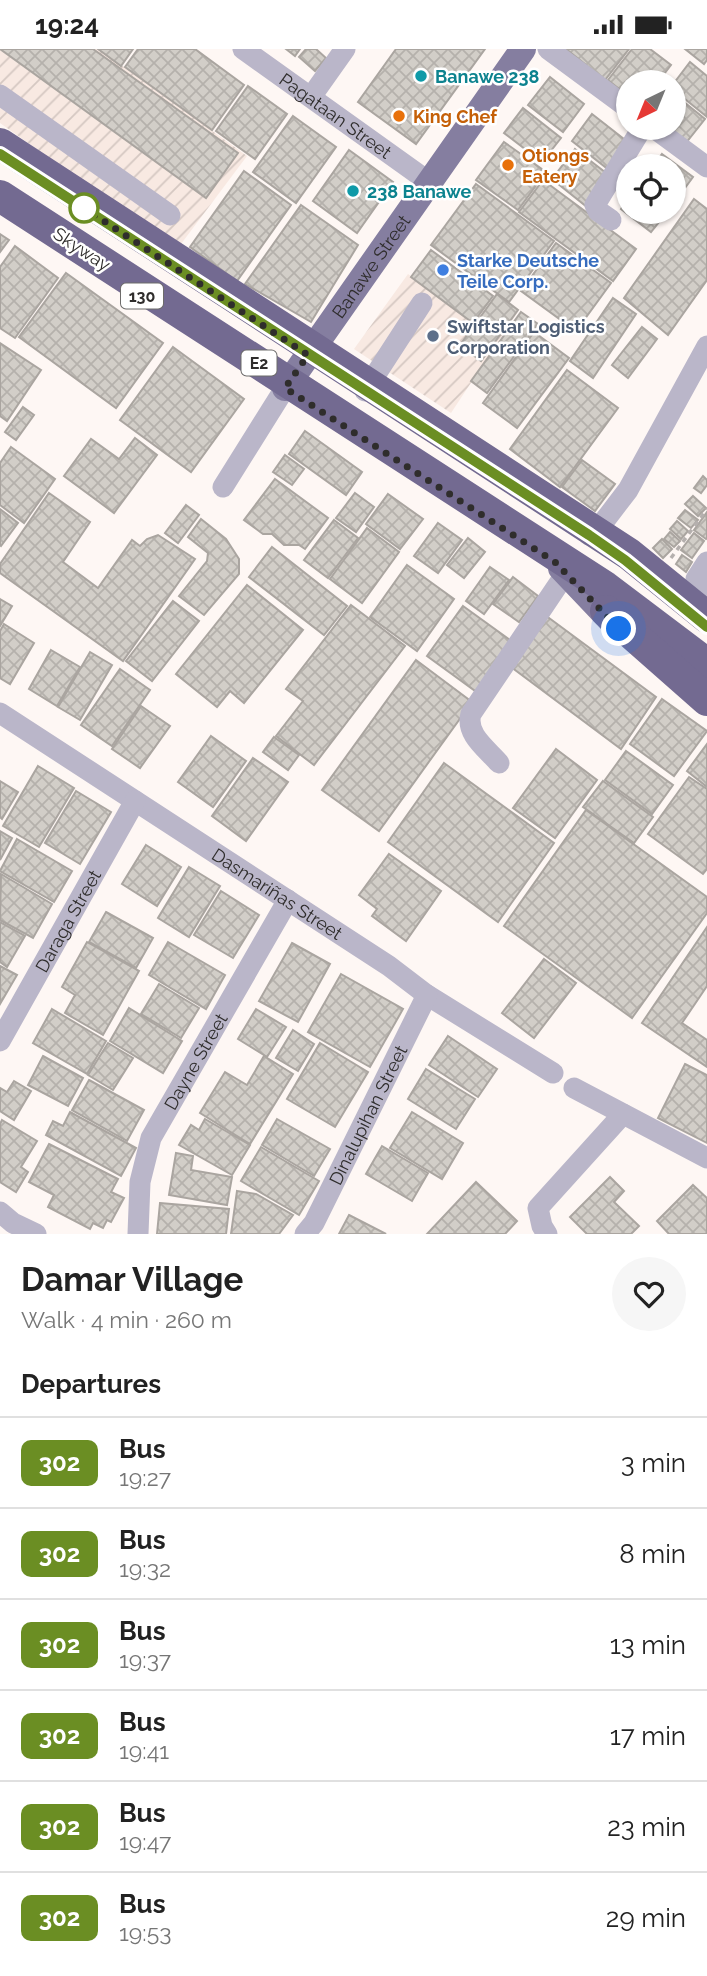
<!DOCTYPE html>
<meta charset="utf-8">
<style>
:root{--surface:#fff;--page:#f6f6f6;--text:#222;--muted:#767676;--line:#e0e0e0}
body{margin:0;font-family:Raleway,sans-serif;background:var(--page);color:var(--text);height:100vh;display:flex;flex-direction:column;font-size:26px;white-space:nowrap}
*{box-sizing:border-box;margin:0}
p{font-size:23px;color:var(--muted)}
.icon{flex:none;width:38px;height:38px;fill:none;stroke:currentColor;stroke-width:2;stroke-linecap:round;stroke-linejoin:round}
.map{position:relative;height:1185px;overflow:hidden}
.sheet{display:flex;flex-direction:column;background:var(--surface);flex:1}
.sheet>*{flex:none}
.badge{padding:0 14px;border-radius:10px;font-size:24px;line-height:46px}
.needle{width:46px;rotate:223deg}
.fabs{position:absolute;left:616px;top:21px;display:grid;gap:14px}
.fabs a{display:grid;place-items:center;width:70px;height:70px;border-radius:50%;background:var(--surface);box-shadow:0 2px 5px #0004;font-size:35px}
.you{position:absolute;width:35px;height:35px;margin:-18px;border:5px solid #fff;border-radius:50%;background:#1a73e8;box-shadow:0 0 0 10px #1a73e833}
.map>.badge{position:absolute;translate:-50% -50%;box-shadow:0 0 0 4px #fff}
h2{padding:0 21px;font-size:26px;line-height:63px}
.round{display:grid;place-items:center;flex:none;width:74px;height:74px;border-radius:37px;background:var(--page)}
.headline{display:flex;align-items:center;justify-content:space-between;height:119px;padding:0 21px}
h1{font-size:33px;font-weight:700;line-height:52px}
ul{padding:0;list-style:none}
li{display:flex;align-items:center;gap:21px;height:91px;padding:0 21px;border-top:2px solid var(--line)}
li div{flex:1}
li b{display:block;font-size:26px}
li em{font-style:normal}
li .badge{min-width:77px;font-weight:700;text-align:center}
.status{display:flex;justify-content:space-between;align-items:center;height:49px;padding:0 35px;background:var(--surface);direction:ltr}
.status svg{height:19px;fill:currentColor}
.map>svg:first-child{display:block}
</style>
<div class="status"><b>19:24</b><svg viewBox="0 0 49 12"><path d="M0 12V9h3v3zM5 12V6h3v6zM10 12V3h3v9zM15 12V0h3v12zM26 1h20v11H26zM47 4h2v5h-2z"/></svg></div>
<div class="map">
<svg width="707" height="1185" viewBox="0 0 707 1185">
<defs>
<pattern id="industrial-furrows" width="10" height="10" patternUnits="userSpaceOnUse" patternTransform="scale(1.75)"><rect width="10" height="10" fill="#f8e9e2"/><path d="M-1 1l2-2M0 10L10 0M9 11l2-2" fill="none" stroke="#d5c8c2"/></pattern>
<pattern id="building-cross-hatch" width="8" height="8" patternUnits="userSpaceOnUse" patternTransform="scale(1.75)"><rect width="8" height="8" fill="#d2cec8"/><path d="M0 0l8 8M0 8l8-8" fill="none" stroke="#b5b1ac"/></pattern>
</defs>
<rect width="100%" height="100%" fill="#fef7f4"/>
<g fill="url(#industrial-furrows)">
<path d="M0,0h99l148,107 -66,88 -56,-32 -125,-89z"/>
<path d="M408,225l67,48 22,-28 22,16 -68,103 -97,-64z"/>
</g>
<g fill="url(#building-cross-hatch)" stroke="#aaa5a0" stroke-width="2">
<path d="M0,0h93l145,104 -32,45z"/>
<path d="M98,0h35l-12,17z"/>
<path d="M138,0h57l49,36 -32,45 -87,-63z"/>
<path d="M286,0h14l-5,7z"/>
<path d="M306,0h10l10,9 -11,13 -16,-14z"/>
<path d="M396,0h89l-69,95 -58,-42z"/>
<path d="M566,0h63l-24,31z"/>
<path d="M632,0h18l21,16 -13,17h-30v14l-20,-16z"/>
<path d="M685,0h22v11l-3,4z"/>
<path d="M690,13l17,14v41l-33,-27v-7z"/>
<path d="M550,28l34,27 -21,28 -35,-27z"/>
<path d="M248,37l39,28 -32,45 -39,-28z"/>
<path d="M674,45l31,25 -20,25 -21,-16h10z"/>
<path d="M523,59l38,30 -19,24 -38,-29z"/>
<path d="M592,65l37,29 -20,27 -37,-29z"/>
<path d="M293,67l43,31 -40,56 -43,-31z"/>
<path d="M504,93l42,30 -28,38 -42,-30z"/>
<path d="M575,100l35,27 -23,31 -35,-28z"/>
<path d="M349,101l44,32 -36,51 -44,-32z"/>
<path d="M662,105l31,23 -19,26v-37h-21z"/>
<path d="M244,122l47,34 -54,76 -47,-34z"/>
<path d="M543,131l93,69 -23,32 -94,-69z"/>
<path d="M476,135l78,57 -45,61 -78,-57z"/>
<path d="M628,150v13h39l-16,20 -30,-23z"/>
<path d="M694,150l13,10v71l-39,55 -44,-37z"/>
<path d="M301,156l57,40 -47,77 -66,-38z"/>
<path d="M0,185l9,6 -9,12z"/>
<path d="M556,194l55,40 -35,48 -55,-40z"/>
<path d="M15,197l43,32 -43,60 -15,-10v-61z"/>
<path d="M431,201l62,46 -20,27 -62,-46z"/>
<path d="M66,224l97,70 -47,65 -97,-71z"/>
<path d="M497,245l21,16 -37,51 -21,-16z"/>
<path d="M613,249l23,16 -43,64 -23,-17z"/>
<path d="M521,263l17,12 -51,69 -16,-12z"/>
<path d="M642,278l15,12 -29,39 -16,-13z"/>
<path d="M534,283l35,26 -52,70 -34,-25z"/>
<path d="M0,294l41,27 -34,51 -7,-5z"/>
<path d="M173,298l71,52 -53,73 -71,-52z"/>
<path d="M567,321l51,38 -58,79 -50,-38z"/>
<path d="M23,358l11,8 -18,25 -11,-8z"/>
<path d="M305,382l57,41 -16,23 -57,-41z"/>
<path d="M135,389l22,17 -43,58 -50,-37 27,-37 28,20z"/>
<path d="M11,398l44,32 -31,44 -24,-18v-42z"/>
<path d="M285,406l19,14 -12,16 -19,-13z"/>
<path d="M582,411l33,24 -20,27 -33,-24z"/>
<path d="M703,427l4,4v5l-6,8 -7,-5z"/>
<path d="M275,430l53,39 -23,31 -6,-4h-15l-12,-11h-9l-19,-14z"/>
<path d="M49,444l41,29 -27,40 35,26 34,-48 8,6 7,-7 11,-4 37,24 -72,102 -123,-88v-9z"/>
<path d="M355,444l19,14 -18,25 -20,-14z"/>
<path d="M388,445l35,25 -23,30 -34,-25z"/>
<path d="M693,447l13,12 -8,8 -13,-12z"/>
<path d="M186,456l13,10 -21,28 -13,-10z"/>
<path d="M0,460l18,14 -17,23 -1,-1z"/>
<path d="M685,461l13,10 -7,8 -13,-10z"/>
<path d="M707,463v26l-1,1 -12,-9z"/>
<path d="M201,470l25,20 13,20v15l-35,41 -25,-19 28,-35 1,-8 -20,-16z"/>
<path d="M334,471l24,18 -30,40 -24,-18z"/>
<path d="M677,472l11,10 -7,8 -11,-10z"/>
<path d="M438,474l24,17 -24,33 -24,-17z"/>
<path d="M367,479l32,24 -37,51 -32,-24z"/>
<path d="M670,483l10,9 -6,6 -10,-8z"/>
<path d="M694,484l10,8 -12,17 -11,-8z"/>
<path d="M468,489l17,14 -21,26 -17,-13z"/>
<path d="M662,490l10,10 -9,9 -10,-10z"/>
<path d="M272,498l75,59 -23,29 -75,-58z"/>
<path d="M682,506l10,7 -6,10 -10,-8z"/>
<path d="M407,516l47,34 -37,52 -47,-34z"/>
<path d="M490,518l19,13 -25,34 -18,-13z"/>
<path d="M513,528l25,19 -19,26 -26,-18z"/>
<path d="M247,536l56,45 -59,73 -14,-12 -13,16 -41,-33z"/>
<path d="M0,550l12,7 -12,20z"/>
<path d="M173,552l26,20 -47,60 -26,-20z"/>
<path d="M351,556l54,41 -91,119 -38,-29 27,-35 -17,-12z"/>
<path d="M463,557l51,37 -36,50 -51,-37z"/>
<path d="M545,566l111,82 -35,52 -114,-85z"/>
<path d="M4,575l30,19 -24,41 -10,-6v-47z"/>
<path d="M51,601l29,17 -23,39 -28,-17z"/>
<path d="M90,603l22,13 -32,55 -22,-13z"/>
<path d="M416,611l56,42 -93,129 -57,-41z"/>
<path d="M120,620l30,21 -38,56 -31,-21z"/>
<path d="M662,650l45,32 -33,45 -44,-32z"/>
<path d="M141,657l29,20 -30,42 -28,-19z"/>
<path d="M211,687l35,25 -33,46 -35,-25z"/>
<path d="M274,688l25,18 -11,15 -25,-18z"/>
<path d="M707,695v43l-20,-16z"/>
<path d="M556,700l41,31 -42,58 -42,-30z"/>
<path d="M626,702l47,34 -21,29 -47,-34z"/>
<path d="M253,709l35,24 -42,59 -34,-25z"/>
<path d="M444,714l110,80 -56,79 -110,-80z"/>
<path d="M38,717l36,22 -35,59 -36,-21z"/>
<path d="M689,728l18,12v80l-4,5 -55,-40z"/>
<path d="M0,732l18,11 -16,27 -2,-2z"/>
<path d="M603,732l50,36 -19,26 -51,-36z"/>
<path d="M76,742l35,21 -31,52 -35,-21z"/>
<path d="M586,761l121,87v16l-75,105 -128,-92z"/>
<path d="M0,782l12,7 -12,22z"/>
<path d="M17,790l55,32 -18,31 -54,-31z"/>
<path d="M146,796l35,22 -24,39 -35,-22z"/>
<path d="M389,805l52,37 -35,50 -34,-25 5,-7 -18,-14z"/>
<path d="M189,818l31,19 -31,51 -31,-19z"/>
<path d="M1,825l51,30 -19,34 -33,-18z"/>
<path d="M221,842l38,24 -26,43 -39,-23z"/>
<path d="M106,863l47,26 -17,30 -47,-26z"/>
<path d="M0,873l25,14 -18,31 -7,-5z"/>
<path d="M707,878v59l-25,37 25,17v27l-65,-44z"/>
<path d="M87,893l52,29 -36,64 -38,-22 10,-18 -13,-8z"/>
<path d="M168,893l57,33 -19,34 -57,-34z"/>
<path d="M292,894l38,21 -32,58 -39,-21z"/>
<path d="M544,910l32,24 -42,55 -32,-25z"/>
<path d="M0,917l17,9 -17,29z"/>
<path d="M341,925l62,35 -33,58 -62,-35z"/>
<path d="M159,935l40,24 -18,30 -40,-24z"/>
<path d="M129,959l53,33 -19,32 -53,-32z"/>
<path d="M52,960l54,32 -19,33 -54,-31z"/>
<path d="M256,960l30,18 -19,30 -29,-18z"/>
<path d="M293,981l21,14 -16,27 -22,-13z"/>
<path d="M448,987l49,33 -19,28 -49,-32z"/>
<path d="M108,994l25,15 -20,32 -25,-15z"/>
<path d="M320,994l48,29 -33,55 -48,-28z"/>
<path d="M43,1007l40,22 -15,28 -40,-21z"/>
<path d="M264,1007l29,18 -43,70 -50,-31 25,-41 22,13z"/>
<path d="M685,1015l22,11v68l-49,-25z"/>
<path d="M426,1020l49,30 -19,30 -48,-30z"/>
<path d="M89,1031l55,30 -17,31 -55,-31z"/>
<path d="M14,1032l17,10 -17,29 -14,-9v-23l7,4z"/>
<path d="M70,1063l66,36 -15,28 -75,-41 7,-14 10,5z"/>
<path d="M412,1063l51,31 -21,36 -52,-31z"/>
<path d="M205,1070l45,26 -18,30 -53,-30 12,-20 8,5z"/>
<path d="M277,1070l53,30 -16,27 -52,-31z"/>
<path d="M2,1071l35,21 -16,26 7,5 -12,20 -16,-10v-58z"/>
<path d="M49,1095l69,35 -7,13 13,6 -13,24 -4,-2 -4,8 -10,-5 -3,6 -42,-22 6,-12 -25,-13z"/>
<path d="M382,1097l46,27 -16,28 -46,-27z"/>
<path d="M261,1098l58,34 -20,34 -58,-34z"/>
<path d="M176,1104l17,3 -2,14 41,7 -5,28 -58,-10z"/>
<path d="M610,1128l14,14 -10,11 25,24 -8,8h-44l-17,-17z"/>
<path d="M476,1133l41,39 -12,13h-78z"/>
<path d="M693,1136l14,13v36h-38l-12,-13z"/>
<path d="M237,1142l19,3 37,21 -14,19h-48z"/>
<path d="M160,1154l69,6 -3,25h-69z"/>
<path d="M349,1166l37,19h-47z"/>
</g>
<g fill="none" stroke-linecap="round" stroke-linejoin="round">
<path stroke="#b5b0ae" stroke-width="3.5" stroke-dasharray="5 5" stroke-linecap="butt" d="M671,509l36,-49"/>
<g stroke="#bab6c9" stroke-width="21">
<path id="s1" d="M243,0l186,133"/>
<path d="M548,0l80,59"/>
<path d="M0,46l170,120"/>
<path d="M311,48l34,-48"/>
<path d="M654,79l53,39"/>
<path d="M611,171l-13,-9 -3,-6 47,-77"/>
<path d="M365,342l57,-88"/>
<path d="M223,438l62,-99"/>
<path d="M589,486l16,-15 23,-30 79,-144"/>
<path d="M707,513l-11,17 11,8"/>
<path id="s2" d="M0,664l389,253 38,29 126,78"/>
<path d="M499,714c-12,-14 -34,-29 -28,-49l95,-141"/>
<path id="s3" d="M0,992l135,-240"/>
<path d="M574,1039l133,70"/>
<path d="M0,1163l13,11 23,11"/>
<path id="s4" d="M138,1185l2,-52 11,-44 137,-238"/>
<path id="s5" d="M305,1185l9,-11 113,-228"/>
<path d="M547,1185l-5,-8 -4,-18 85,-94"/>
</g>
<g stroke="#857ea0" stroke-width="26">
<path id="s6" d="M285,339l238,-339"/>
<path d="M561,519l56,59"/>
</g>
<g stroke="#736a91" stroke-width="32">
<path d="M0,95l629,410 78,63"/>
<path d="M0,147l605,391 102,77"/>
<path d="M606,562l101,89"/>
</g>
</g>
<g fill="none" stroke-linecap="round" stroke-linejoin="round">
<defs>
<path id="line" d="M0,105l589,381 36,25 82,67"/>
</defs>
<use href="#line" stroke="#fff" stroke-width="16"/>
<use href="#line" stroke="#6b8e23" stroke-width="10"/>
<path stroke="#2f2d2c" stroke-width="7" stroke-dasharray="0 12.6" d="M84,159l224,147 -23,33 270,174 64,67"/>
</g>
<g fill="#0f9aa8" stroke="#fff" stroke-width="2.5">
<circle cx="421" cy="27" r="7"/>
<circle cx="353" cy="142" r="7"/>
</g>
<g fill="#e8710a" stroke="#fff" stroke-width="2.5">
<circle cx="399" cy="67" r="7"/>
<circle cx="508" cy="116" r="7"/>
</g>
<circle fill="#fff" stroke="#6b8e23" stroke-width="3.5" cx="84" cy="159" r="14"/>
<circle fill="#3f7fe0" stroke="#fff" stroke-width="2.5" cx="443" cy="221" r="7"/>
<circle fill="#5c6f8a" stroke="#fff" stroke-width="2.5" cx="433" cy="287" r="7"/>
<g text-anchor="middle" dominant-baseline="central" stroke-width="5" stroke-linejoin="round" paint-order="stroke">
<g fill="#fff" stroke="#6d6c6b" stroke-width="2">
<rect x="121" y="234.5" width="42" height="25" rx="5"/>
<rect x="241.5" y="301.5" width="35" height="25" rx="5"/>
</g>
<g font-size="16" font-weight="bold" fill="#2f2d2c">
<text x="142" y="247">130</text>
<text x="259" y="314">E2</text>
</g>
<g font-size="18" font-weight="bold" fill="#0d838f" stroke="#fff" text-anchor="start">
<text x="435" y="27">Banawe 238</text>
<text x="367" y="142">238 Banawe</text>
</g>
<g font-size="18" fill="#2f2d2c" stroke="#fff">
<text stroke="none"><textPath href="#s1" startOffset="114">Pagataan Street</textPath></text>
<text transform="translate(82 200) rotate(33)">Skyway</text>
<text stroke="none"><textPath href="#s6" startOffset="149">Banawe Street</textPath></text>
<text stroke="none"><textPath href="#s2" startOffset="331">Dasmariñas Street</textPath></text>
<text stroke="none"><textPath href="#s3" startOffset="138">Daraga Street</textPath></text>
<text stroke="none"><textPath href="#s4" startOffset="186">Dayne Street</textPath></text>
<text stroke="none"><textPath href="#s5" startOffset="135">Dinalupihan Street</textPath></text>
</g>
<g font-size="18" font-weight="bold" fill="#c56008" stroke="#fff" text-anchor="start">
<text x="413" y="67">King Chef</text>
<text x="522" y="106">Otiongs<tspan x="522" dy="21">Eatery</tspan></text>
</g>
<g font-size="18" font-weight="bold" fill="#366cbe" stroke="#fff" text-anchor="start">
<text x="457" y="211">Starke Deutsche<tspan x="457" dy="21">Teile Corp.</tspan></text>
</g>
<g font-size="18" font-weight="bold" fill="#4e5e75" stroke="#fff" text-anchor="start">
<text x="447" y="277">Swiftstar Logistics<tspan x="447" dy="21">Corporation</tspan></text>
</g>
</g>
</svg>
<div class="fabs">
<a><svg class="needle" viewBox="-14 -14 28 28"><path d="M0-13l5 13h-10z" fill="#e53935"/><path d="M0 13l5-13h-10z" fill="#767676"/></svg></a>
<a><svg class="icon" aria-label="locate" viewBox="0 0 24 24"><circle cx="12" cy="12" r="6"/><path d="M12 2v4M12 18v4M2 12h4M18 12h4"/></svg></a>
</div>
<div class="you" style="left:619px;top:580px"></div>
</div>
<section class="sheet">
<div class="headline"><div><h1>Damar Village</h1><p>Walk · 4 min · 260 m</p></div><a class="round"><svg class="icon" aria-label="heart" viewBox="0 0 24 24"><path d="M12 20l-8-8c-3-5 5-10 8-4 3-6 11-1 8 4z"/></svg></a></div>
<h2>Departures</h2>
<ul>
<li><span class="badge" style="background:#6b8e23;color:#fff">302</span><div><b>Bus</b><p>19:27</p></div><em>3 min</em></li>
<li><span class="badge" style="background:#6b8e23;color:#fff">302</span><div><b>Bus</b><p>19:32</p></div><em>8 min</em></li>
<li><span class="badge" style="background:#6b8e23;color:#fff">302</span><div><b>Bus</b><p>19:37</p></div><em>13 min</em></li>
<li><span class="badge" style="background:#6b8e23;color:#fff">302</span><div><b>Bus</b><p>19:41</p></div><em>17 min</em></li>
<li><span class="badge" style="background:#6b8e23;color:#fff">302</span><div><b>Bus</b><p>19:47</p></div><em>23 min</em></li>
<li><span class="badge" style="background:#6b8e23;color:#fff">302</span><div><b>Bus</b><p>19:53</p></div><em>29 min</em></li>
</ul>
</section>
